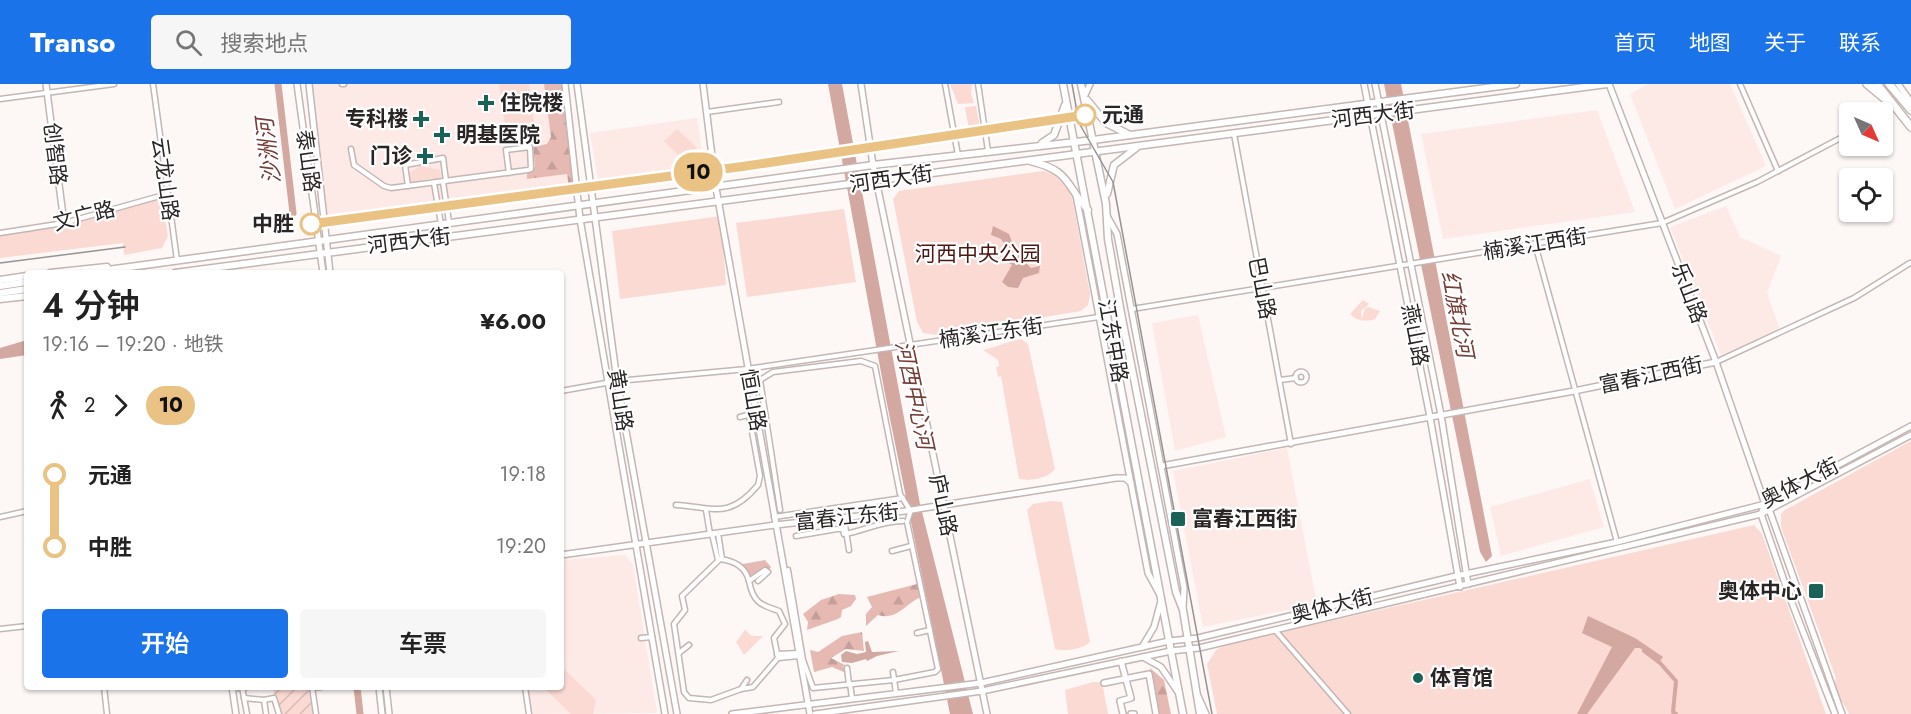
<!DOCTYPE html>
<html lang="zh">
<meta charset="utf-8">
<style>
:root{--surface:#fff;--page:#f6f6f6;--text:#222;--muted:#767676;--accent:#1a73e8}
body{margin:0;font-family:Jost,"Noto Sans SC",sans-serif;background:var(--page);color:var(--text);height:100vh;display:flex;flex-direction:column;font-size:22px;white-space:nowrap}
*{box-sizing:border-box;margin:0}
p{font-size:20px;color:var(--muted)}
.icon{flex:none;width:33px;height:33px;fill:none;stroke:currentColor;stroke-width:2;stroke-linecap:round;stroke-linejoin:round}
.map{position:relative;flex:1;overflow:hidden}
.sheet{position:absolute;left:24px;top:186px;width:540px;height:420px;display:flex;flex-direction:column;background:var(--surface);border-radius:6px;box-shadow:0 2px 4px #0004}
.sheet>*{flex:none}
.badge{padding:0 12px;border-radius:20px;font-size:21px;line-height:39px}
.needle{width:39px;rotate:135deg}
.buttons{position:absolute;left:1839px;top:18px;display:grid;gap:12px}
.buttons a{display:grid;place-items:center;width:54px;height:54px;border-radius:6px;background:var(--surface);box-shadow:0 2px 4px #0004;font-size:30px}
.map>.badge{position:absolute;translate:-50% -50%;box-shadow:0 0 0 3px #fff}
.legs{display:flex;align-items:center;gap:9px;height:66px;padding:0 18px;font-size:20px}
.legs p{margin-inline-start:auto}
.head{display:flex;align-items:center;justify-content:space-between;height:102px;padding:0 18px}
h1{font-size:33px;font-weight:600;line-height:45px}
.action{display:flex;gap:12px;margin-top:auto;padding:12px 18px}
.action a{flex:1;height:69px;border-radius:6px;background:var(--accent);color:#fff;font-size:24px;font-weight:600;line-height:69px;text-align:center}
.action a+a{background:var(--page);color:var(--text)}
ul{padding:0 18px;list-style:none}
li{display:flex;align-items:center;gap:21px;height:72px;font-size:22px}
li i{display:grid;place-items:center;width:9px;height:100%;margin:0 8px;background:currentColor}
li i::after{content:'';width:15px;height:15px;margin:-8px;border:4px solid;border-radius:50%;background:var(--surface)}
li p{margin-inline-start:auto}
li:first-child i{background:linear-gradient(#0000 50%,currentColor 0)}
li:last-child i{background:linear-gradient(currentColor 50%,#0000 0)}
header{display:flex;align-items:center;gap:36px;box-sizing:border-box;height:84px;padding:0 30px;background:var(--accent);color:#fff}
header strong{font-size:28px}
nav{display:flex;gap:33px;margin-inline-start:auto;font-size:21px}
.search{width:420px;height:54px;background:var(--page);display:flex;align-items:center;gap:15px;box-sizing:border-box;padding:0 21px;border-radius:6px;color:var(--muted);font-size:22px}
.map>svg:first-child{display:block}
</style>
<header>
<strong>Transo</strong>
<div class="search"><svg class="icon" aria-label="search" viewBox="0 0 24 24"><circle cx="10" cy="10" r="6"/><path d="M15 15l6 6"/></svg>搜索地点</div>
<nav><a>首页</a><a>地图</a><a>关于</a><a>联系</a></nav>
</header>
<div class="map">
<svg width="1911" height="630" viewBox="0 0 1911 630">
<defs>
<pattern id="forest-firs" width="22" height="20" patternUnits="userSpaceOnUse" patternTransform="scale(1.5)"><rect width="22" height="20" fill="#e6bab3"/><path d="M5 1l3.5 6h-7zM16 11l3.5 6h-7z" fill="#c5a09a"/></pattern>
<pattern id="garden-furrows" width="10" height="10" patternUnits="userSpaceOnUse" patternTransform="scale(1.5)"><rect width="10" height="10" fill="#fbdad4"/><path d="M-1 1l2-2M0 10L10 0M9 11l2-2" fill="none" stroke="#d7bbb6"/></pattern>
</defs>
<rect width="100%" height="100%" fill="#fdf7f6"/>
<g fill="#fdeae7">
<path d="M309,0h252l12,103 -244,40z"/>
<path d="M1648,0h82l36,82 -91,43 -45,-115z"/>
<path d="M1597,26l38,102 -192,27 -22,-105z"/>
<path d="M697,34l9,58 -106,16 -10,-59z"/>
<path d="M1726,122l14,31 41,19 -14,37 13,37 -59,25 -51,-128z"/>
<path d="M1198,231l28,122 -51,14 -23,-128z"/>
<path d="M1287,364l30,156 -114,23 -30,-156z"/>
<path d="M1590,395l14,48 -103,29 -11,-49z"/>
<path d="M625,471l8,10 24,148 -128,1 -4,-27h36v-127z"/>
</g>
<g fill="#fbdad4">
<path d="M499,0h30l7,52 -3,5 -25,5z"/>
<path d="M950,0h22l-1,9 3,10 -16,1z"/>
<path d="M976,22l4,22 -11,2 -4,-23z"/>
<path d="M677,45l20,19 -13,13 -20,-20z"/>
<path d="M420,82l20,4 1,7 -5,3 -5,-2 -20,4 -3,-8z"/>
<path d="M1043,87l18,5 10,16 19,102 -2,11 -7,6 -146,24 -12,-2 -6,-11 -24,-123 6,-8z"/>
<path d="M155,115l8,6 5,31 -6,12 -38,7 -1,-12 -123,15v-24l69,-10z"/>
<path d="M844,125l12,73 -109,15 -11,-74z"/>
<path d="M721,132l5,69 -106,14 -8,-68z"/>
<path d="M1363,216l6,4 -8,7 1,8 3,-11 3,-1 12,4 -5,8c-8,3 -19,2 -25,-5z"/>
<path d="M1021,255l7,5 27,125c-8,10 -23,12 -36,10l-18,-103 -3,1 -2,-10 3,-1 -1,-6 -15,-10c13,-3 23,-8 38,-11z"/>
<path d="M1911,357v273h-62c-4,-11 -18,-24 -13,-36l-55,-151v-13l4,-4z"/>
<path d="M1052,417l10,1 28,140c-8,7 -24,10 -35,7l-28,-139 6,-6z"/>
<path d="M1754,441l8,9 64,180h-609l-10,-50 9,-14 9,-5z"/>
<path d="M745,546l7,6h11l-19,19 -8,-13z"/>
<path d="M561,582l35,34 -3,14h-22l-28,-27h18z"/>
<path d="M1093,598h9l6,32h-40l-3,-24z"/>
</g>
<g fill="url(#forest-firs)">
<path d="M544,0h22l9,103 -6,1 -2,-14 -40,5v-5l8,-7 -2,-20 14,-3 4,-7z"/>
<path d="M765,476l6,7 -3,5 -4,-2 -14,10 -9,-19 2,3z"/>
<path d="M917,500l4,13c-15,6 -24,24 -43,18l-12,11v-12l6,-7 -5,-10z"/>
<path d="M839,510l16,1 1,4 -5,7 -9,4 -1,7 -3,2 -31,11 1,-8 -5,-8 18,-14z"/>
<path d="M862,548l2,19 -18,-2 -15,9 14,7 -2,1 3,7 -14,-6 -18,5 -4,-22 8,2 24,-16z"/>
<path d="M1150,584l14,12 7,34h-12z"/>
</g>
<path fill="url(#garden-furrows)" d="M273,603h35l5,27h-36z"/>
<g fill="#d3a8a1">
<path d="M828,0h14l78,420 53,210h-23l-65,-320z"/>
<path d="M1384,0h17l91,472 -6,6 -6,-10z"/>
<path d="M993,142l16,8 5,14 5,2 5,-3 12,10v5l-6,-1 -3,3 4,4 9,-2 -1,7 -16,5 -5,10 -10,-1 -6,-5 10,-17 -3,-2 4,-7 -12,-17 -10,-4z"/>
<path d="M27,256v15l-27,4v-11z"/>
<path d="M1588,532l47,22 28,19 -3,4 -20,-13h-5l-48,66h-10l35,-67 -30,-14z"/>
<path d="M868,557l4,11 27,-1 -22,5 -10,5 -1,-2 -14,4 -10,-1 -1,-7 5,-4 11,3 9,-2 -1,-10z"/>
</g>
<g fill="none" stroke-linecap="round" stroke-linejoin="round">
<path stroke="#d3a8a1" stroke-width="4" d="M1644,567l16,12 16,18 -3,31 3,2"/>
<g stroke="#d3a8a1" stroke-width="7">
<path d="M278,0l15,129"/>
<path d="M357,603l3,27"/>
</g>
<defs>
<g id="street">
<path d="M153,0l24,176"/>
<path d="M342,0h2"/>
<path d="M945,0l13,71"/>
<path d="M978,0l10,67"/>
<path d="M1740,0l38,87"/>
<path d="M0,15l114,-15"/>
<path d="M707,28l72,-10"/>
<path d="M1234,50l57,310"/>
<path d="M351,65l3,16 30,21 7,2 137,-18 3,-1 -1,-22 -24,3 3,23"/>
<path d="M443,98l6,40"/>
<path d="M434,99l7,41"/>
<path d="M408,102l-3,-21 38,-7 3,23"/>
<path d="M0,149l64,-10 103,-29"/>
<path d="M1535,160l82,298"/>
<path d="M1132,225l530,-86 95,-41 93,-49"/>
<path d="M1716,278l138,-64 56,-35"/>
<circle cx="1301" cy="293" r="5.5"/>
<path d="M1280,296l16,-2"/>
<path d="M561,307l56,-10 130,-12 352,-52"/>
<path d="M740,333l15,-4"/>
<path d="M676,421c37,2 53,15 82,-20l2,-9 -11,-61"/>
<path d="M706,426l4,24"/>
<path d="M780,426l-20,-130 13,-8 88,-11 14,5 25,128 10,16"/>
<path d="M0,433l27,-6"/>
<path d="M774,433l129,-19"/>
<path d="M844,435l5,31"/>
<path d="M718,449l4,26"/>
<path d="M712,450l6,26"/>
<path d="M796,452l41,-7h6l1,5c20,-3 36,-13 59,-13"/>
<path d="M892,467l19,-5"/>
<path d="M788,486l15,90 10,28 81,-8 41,-8 3,-3 -31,-147 4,-12"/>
<path d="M0,545l27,-3"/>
<path d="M1275,546l73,84"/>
<path d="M917,549l13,-3"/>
<path d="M641,554l11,-1"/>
<path d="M679,569l10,-8"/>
<path d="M777,570l22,-1"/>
<path d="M778,574l21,-2"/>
<path d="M847,584l2,16"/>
<path d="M893,588l3,21"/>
<path d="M747,596l-6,9 12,-2 25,-29 -4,-20 11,-14 -6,-13c-19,-6 -26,-9 -30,-30"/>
<path d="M850,600l2,14"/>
<path d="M104,603l3,27"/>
<path d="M242,603l5,27"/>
<path d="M312,603l4,27"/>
<path d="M525,603l4,27"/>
<path d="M312,604l9,-1"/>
<path d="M232,605l15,-2"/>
<path d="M741,605l-30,11 -22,-2 -5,-6 -10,-68 11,-14 -3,-14 38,-37c14,2 25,7 29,22l16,-11 3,2 -10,9"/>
<path d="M244,614l20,2 2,14"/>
<path d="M264,616l10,-2 5,16"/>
</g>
<g id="secondary">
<path d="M46,0l18,139"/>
<path d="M297,0l26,189"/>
<path d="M309,0l21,189"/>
<path d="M565,0l15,135 85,495"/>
<path d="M577,0l40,297 60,333"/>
<path d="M703,0l13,104 94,526"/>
<path d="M861,0l12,81 114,549"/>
<path d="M1364,0l66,333 30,170"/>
<path d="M1375,0l66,331 27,169"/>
<path d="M1609,0l107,278 49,142 -4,10 29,84 45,116"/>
<path d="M1898,0l13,18"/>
<path d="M1085,11l5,-11"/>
<path d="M1076,111l72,378 11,20"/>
<path d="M1107,132l10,18 67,354 -1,20"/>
<path d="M1161,382l413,-75 142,-29"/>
<path d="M1769,425l73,205"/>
<path d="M561,471l214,-30 130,-14 211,-33h9l6,5"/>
<path d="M1142,563l12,-20 7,-26"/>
<path d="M1143,573l18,10 17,25"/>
<path d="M1121,577l10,37 -11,3 3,13"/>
<path d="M1104,599l45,-9 7,40"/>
<path d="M232,603l4,27"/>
<path d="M379,603l3,27"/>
<path d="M386,603l3,27"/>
<path d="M1198,612l8,18"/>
<path d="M732,630l249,-31 188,-42 29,-3 258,-62 161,-34 148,-38 146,-78"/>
<path d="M815,630l167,-23 189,-40 28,-3 562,-134 150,-79"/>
<path d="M1131,630h3"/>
</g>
<g id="primary">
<path d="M1063,0l120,630"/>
<path d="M1081,0l25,120 2,35 13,74 55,279 7,18 17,104"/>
<path d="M1087,16l19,23 24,12"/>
<path d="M1042,59l12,-8 11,-30"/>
<path d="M1030,77c41,10 34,22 58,49"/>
<path d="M1107,110l7,-29 22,-17"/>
<path d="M50,189l57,-6"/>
<path d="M86,189l787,-108 220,-25 423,-56"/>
<path d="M175,189l1432,-189"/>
<path d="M0,196l27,-4"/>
<path d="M0,202l27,-4"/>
<path d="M0,209l27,-4"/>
<path d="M0,215l27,-3"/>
</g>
<g id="highway">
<path d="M1867,0l23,19"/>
<path d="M1877,0l34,43"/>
<path d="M1889,0l22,26"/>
</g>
</defs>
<use href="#street" stroke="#c4b6b3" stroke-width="7"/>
<use href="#secondary" stroke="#c4b6b3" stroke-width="8"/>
<use href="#primary" stroke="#c4b6b3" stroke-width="9"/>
<use href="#highway" stroke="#c4b6b3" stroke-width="10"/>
<use href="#street" stroke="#fff" stroke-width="4"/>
<use href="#secondary" stroke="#fff" stroke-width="5"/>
<use href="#primary" stroke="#fff" stroke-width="6"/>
<use href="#highway" stroke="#fff" stroke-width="7"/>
<path stroke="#989292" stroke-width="1.5" d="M1072,0l7,39 34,59 99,532"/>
<path stroke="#989292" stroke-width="1.5" d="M0,179l125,-16"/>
</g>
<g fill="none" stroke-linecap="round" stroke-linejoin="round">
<defs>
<path id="line-1" d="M311,140l435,-58 339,-51"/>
</defs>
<use href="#line-1" stroke="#fff" stroke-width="14"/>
<use href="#line-1" stroke="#eac384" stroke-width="9"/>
</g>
<g fill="#1b6256" stroke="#fff" stroke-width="2">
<path d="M483 10h6v6h6v6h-6v6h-6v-6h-6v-6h6z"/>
<path d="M418 26h6v6h6v6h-6v6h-6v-6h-6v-6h6z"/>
<path d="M439 42h6v6h6v6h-6v6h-6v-6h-6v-6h6z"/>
<path d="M422 63h6v6h6v6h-6v6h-6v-6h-6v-6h6z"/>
<rect x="1170" y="427" width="16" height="16" rx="3"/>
<rect x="1808" y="499" width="16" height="16" rx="3"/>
<circle cx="1418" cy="594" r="6"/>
</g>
<g fill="#fff" stroke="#eac384" stroke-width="3">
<circle cx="1085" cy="31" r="10"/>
<circle cx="311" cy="140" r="10"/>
</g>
<g text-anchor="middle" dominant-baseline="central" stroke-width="4.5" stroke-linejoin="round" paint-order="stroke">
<g font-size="21" font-weight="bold" fill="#2a2424" stroke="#fff" text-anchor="start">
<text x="500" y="19">住院楼</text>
<text x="408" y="35" text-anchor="end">专科楼</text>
<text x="456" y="51">明基医院</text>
<text x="412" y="72" text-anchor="end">门诊</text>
<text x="1192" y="435">富春江西街</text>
<text x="1802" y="507" text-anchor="end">奥体中心</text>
<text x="1430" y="594">体育馆</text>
</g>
<g font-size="21" font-weight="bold" fill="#2a2424" stroke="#fff" text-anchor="start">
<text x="1102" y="31">元通</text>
<text x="294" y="140" text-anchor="end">中胜</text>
</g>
<g font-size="21" fill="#2a2424" stroke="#fff">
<text transform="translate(1373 31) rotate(-7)">河西大街</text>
<text transform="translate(55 70) rotate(83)">创智路</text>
<text transform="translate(308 77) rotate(82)">泰山路</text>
<text transform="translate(165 95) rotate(82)">云龙山路</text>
<text transform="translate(891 95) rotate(-8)">河西大街</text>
<text transform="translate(84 132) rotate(-14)">文广路</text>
<text transform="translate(409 157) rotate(-7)">河西大街</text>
<text transform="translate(1535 160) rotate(-9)">楠溪江西街</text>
<text transform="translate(1262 204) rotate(79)">巴山路</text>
<text transform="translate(1689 209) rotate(69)">乐山路</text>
<text transform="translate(991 249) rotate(-8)">楠溪江东街</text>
<text transform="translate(1415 251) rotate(79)">燕山路</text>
<text transform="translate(1113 257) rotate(80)">江东中路</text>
<text transform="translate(1651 291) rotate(-12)">富春江西街</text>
<text transform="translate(620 316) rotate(81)">黄山路</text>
<text transform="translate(753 316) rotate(80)">恒山路</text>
<text transform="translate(1800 399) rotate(-27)">奥体大街</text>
<text transform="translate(943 421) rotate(78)">庐山路</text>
<text transform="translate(847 433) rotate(-6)">富春江东街</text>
<text transform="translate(1332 522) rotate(-14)">奥体大街</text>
</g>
<g font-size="21" fill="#4d1712" stroke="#fff">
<text x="978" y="170">河西中央公园</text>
</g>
<g font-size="22" font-style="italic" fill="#753b34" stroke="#fff">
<text transform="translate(268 67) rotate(-97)">沙洲河</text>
<text transform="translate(1458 230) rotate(79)">红旗北河</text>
<text transform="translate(915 311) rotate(78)">河西中心河</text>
</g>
</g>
</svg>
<div class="buttons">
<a><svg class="needle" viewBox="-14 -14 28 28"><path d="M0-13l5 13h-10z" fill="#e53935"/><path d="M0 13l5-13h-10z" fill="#767676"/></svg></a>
<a><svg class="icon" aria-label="locate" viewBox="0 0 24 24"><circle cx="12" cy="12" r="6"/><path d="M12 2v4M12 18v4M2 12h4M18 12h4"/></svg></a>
</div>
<b class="badge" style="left:698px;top:88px;background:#eac384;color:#111">10</b>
<section class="sheet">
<div class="head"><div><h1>4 分钟</h1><p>19:16 – 19:20 · 地铁</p></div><b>¥6.00</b></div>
<div class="legs"><svg class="icon" aria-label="walk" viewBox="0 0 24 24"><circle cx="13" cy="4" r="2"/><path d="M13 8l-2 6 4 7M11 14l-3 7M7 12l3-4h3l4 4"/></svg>2<svg class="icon" aria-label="forward" viewBox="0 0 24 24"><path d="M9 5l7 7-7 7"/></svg><b class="badge" style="background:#eac384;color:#111">10</b></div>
<ul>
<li><i style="color:#eac384"></i><b>元通</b><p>19:18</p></li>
<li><i style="color:#eac384"></i><b>中胜</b><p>19:20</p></li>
</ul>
<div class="action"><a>开始</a><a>车票</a></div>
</section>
</div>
